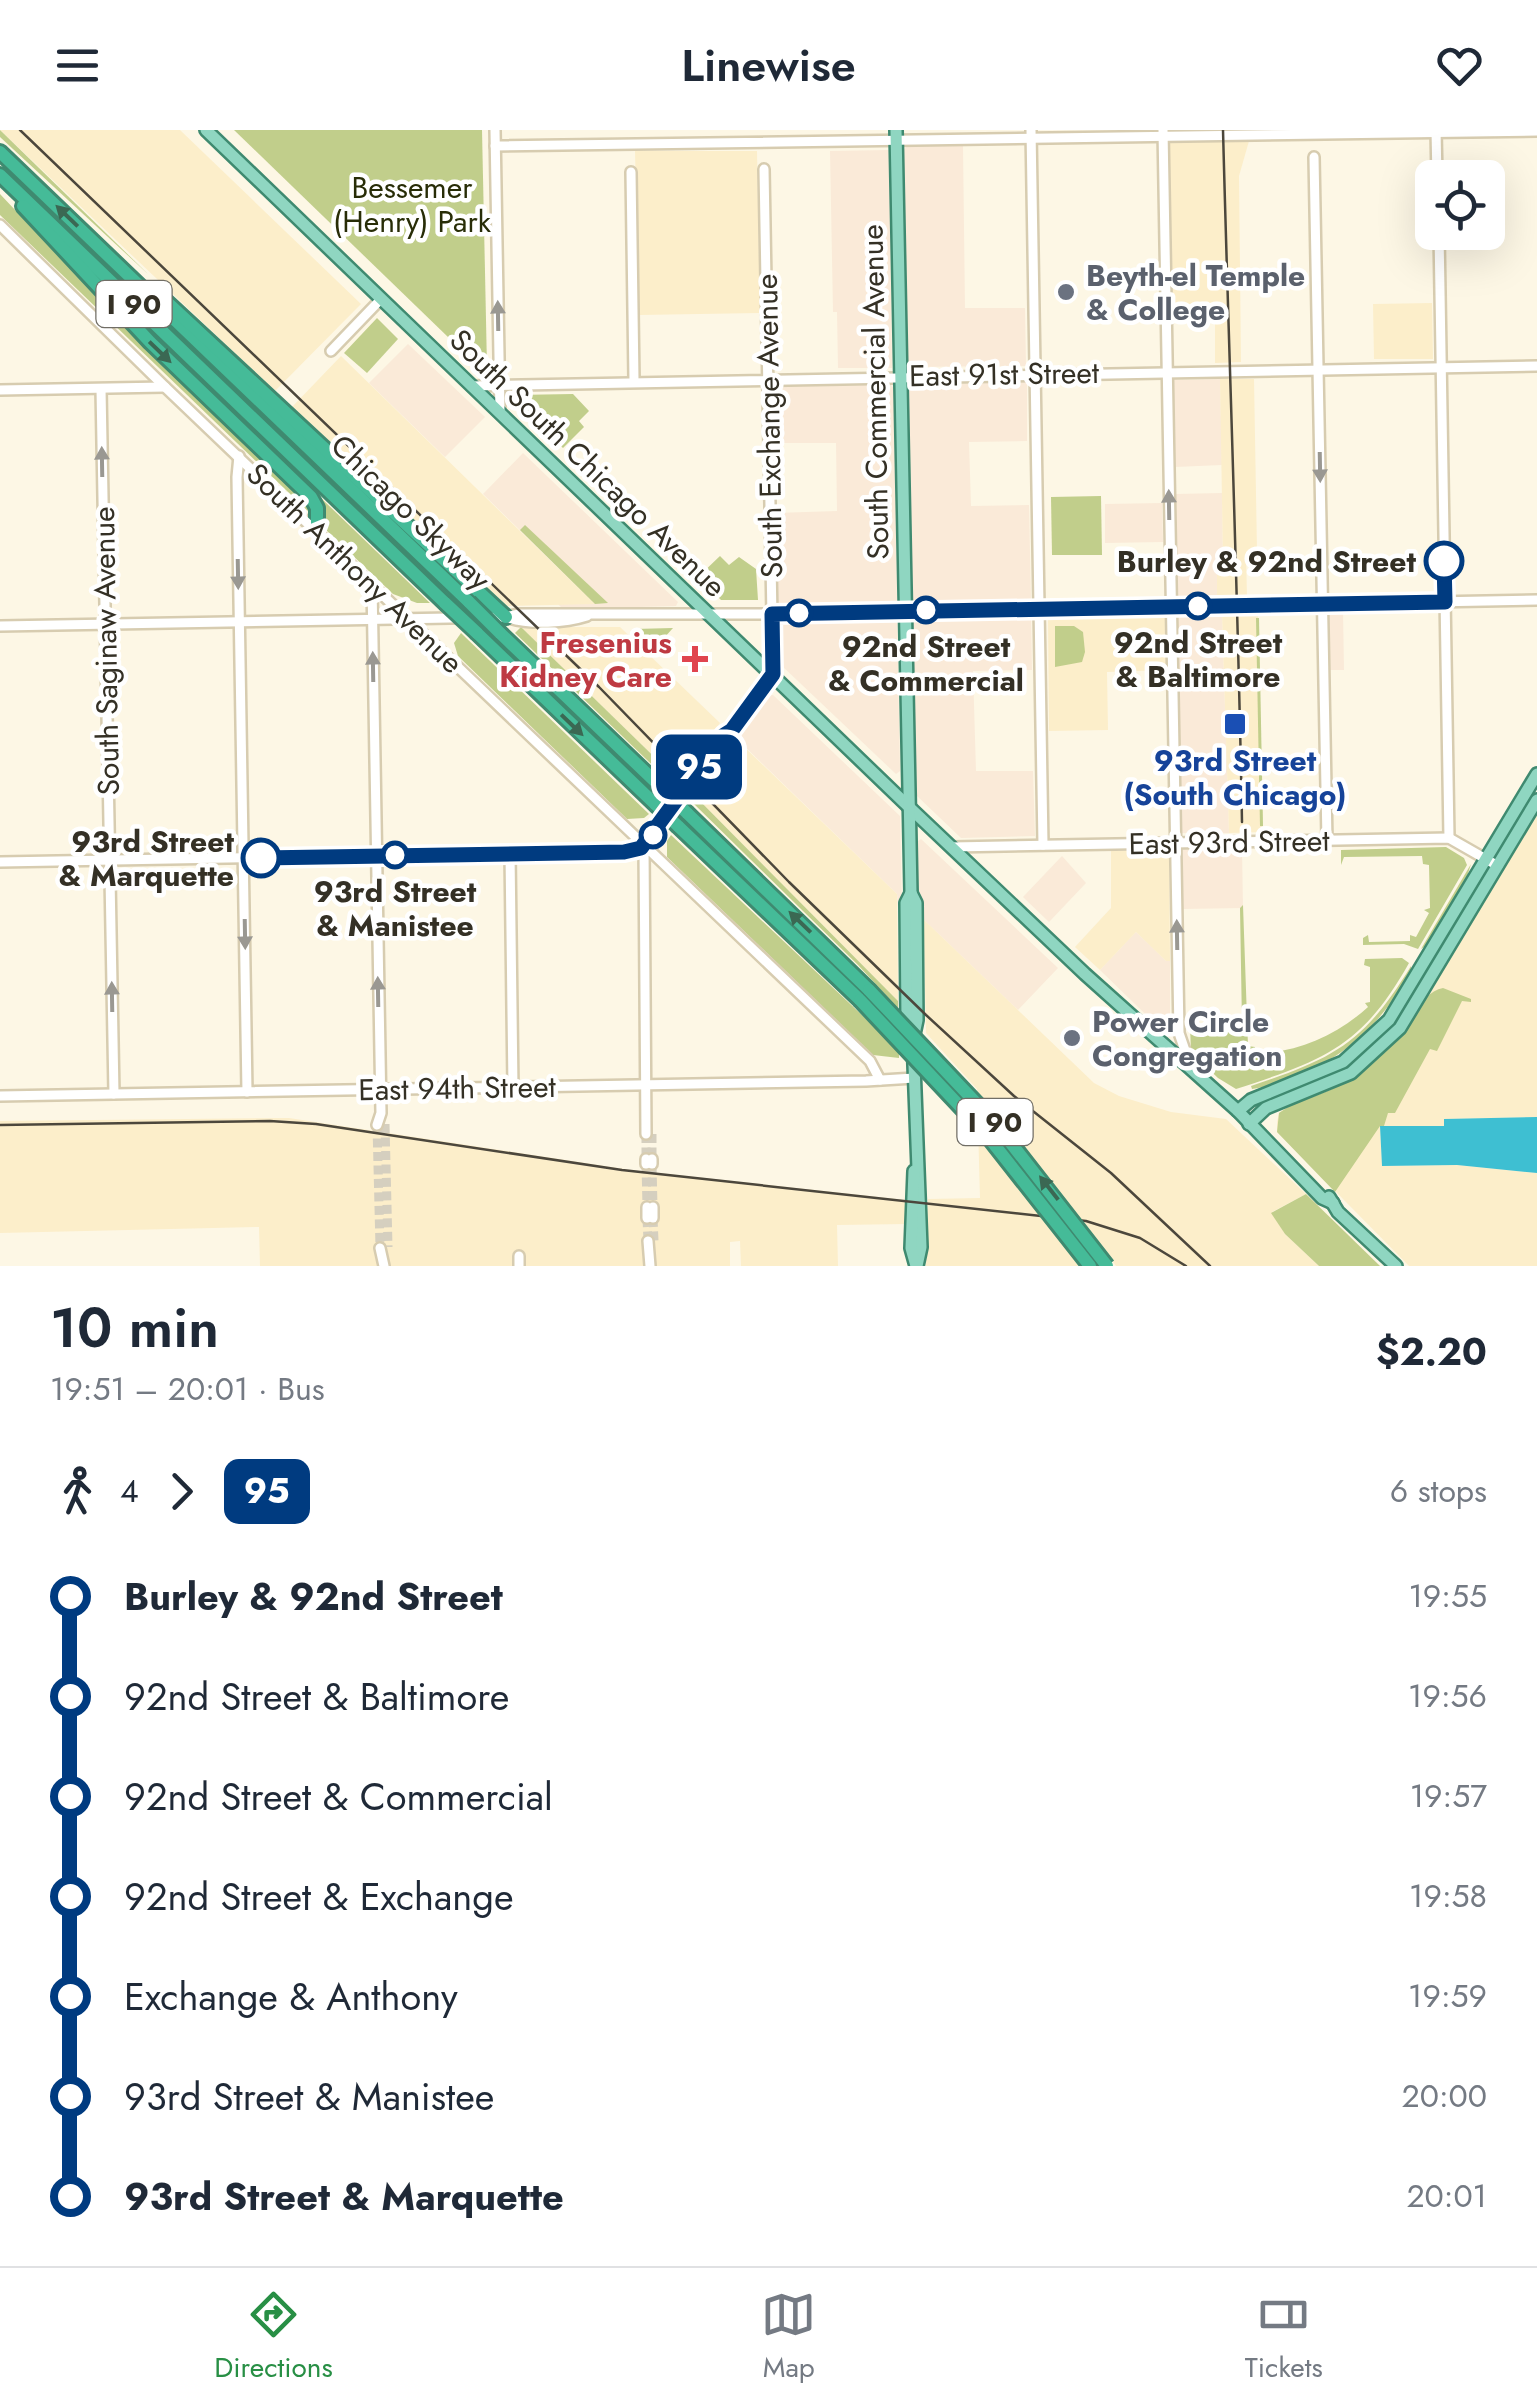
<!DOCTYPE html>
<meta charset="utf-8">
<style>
:root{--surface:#fff;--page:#f6f6f7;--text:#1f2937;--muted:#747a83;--line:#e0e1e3;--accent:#288f45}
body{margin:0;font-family:Jost,sans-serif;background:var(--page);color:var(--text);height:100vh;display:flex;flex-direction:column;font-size:38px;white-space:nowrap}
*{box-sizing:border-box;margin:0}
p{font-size:32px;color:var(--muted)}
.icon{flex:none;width:55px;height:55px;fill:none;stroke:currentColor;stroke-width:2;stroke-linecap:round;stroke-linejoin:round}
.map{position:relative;height:1136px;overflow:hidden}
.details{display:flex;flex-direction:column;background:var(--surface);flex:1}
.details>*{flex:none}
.badge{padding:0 20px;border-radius:15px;font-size:35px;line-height:65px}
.fabs{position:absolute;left:1415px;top:30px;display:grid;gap:20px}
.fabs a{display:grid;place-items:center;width:90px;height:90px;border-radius:15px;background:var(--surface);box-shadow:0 10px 40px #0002;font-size:50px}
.map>.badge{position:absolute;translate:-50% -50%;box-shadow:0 0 0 5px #fff}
.legs{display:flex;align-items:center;gap:15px;height:110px;padding:0 50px;font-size:32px}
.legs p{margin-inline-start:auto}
.head{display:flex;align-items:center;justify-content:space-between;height:170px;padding:0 50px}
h1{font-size:55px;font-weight:600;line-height:75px}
ul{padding:0 50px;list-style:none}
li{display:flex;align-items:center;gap:35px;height:100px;font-size:38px}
li i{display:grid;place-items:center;width:15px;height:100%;margin:0 12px;background:currentColor}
li i::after{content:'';width:25px;height:25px;margin:-12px;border:8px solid;border-radius:50%;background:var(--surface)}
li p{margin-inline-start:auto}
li:first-child i{background:linear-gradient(#0000 50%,currentColor 0)}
li:last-child i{background:linear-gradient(currentColor 50%,#0000 0)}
header{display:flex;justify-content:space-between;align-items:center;height:130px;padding:0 50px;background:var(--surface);font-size:45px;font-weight:600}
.tabs{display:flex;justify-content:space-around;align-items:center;height:140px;border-top:2px solid var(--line);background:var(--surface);font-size:28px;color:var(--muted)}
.tabs a{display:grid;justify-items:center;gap:5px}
.tabs .current{color:var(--accent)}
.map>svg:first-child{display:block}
</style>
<header><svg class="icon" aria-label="menu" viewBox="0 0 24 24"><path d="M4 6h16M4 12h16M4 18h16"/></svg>Linewise<svg class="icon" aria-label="heart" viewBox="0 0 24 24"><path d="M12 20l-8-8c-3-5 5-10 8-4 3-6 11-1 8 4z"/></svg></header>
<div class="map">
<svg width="1537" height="1136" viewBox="0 0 1537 1136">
<rect width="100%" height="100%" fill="#fdf7e5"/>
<g fill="#faead8">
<path d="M907,16h56l2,162h60l1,58 -118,1 -4,-169 -3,-4 1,-43z"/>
<path d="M889,20l3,218h-54l-1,-56h-4l-3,-161z"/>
<path d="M408,214l77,73 -40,40 -76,-74z"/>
<path d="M1220,249l2,86 -47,2 -2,-87z"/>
<path d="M1027,252v59l-58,1 2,64 58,-1 2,96 -119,2 -4,-218z"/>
<path d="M889,254l5,4 3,214 -120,4 -2,-93 62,-2 -1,-68h-62l-1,-57z"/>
<path d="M523,323l155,149 -2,4 -113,3 -5,-5 36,-1 -111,-109z"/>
<path d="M1222,363l1,70h-6v35l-40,1 -2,-105z"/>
<path d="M1162,373l1,39 -58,1v-39z"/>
<path d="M1343,481l1,59h-15v-58z"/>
<path d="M1222,484l7,219h-48l-4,-218z"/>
<path d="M1031,486l1,54 -59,1 3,100h57l2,65 -74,2 -45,-43 -4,-176z"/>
<path d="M897,488l3,153 -4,3 -116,-110 -1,-44z"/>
<path d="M773,565l127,121 2,96 -4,-4 -1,-14 -158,-153 -7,7 -3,-3 38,-49z"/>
<path d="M921,709l137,129 -40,42 -96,-92 -4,11v-88z"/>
<path d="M1242,719l1,59 -60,1 -1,-59z"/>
<path d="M1062,726l24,27 -37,39 -26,-25z"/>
<path d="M1136,802l30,29h4v77l-70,-68z"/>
</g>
<g fill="#fceeca">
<path d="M0,0h180l181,174 -86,87z"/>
<path d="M1249,11l-10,35 2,186 -26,1v-53h-43l-3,-168z"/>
<path d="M635,21h122l3,162 -121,2z"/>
<path d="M1432,173l1,56h-59l-1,-55z"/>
<path d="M341,226l178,174 76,74 -88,2 -215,-199z"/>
<path d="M1220,249h34l3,172 -11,1 1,46h-30v-35l6,-1z"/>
<path d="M1258,483l5,219 -34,1 -7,-219z"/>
<path d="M1165,484l1,56 -59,2 1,58 -59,1 -1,-115z"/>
<path d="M521,497h99l100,96 -41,58z"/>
<path d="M738,611l159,153 1,107 -203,-205z"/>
<path d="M1537,682v305l-92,2 -1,7 -64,1 2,39 75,-1 80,8v93h-128l-132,-134v-10l2,-9 9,-7 49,-20 53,-40 38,-50z"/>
<path d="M1169,720l1,111h-4l-30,-29 -36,38 -25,-23 36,-39v-57z"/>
<path d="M921,787l173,166 25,13 52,16 55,7 80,75 -34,18 13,22 34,32h-203l-22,-31h-36l22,31h-154l2,-67 52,-1 -3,-109 -51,-56 -2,-98 -3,-4z"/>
<path d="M289,988l342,52 275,30 1,24 -70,1 1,41h-97l-1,-25 -10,1v24h-470l-1,-39 -259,6v-112z"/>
</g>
<g fill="#c1ce8b">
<path d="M0,0l149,145 -149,-138z"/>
<path d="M234,0h248l5,237h-8z"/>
<path d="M0,64l129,137 172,165 9,10 2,9 -312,-300z"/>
<path d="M133,187l297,286h-13l-24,-9 -69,-66 -3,-21z"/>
<path d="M377,188l21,21 -31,34 -23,-20z"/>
<path d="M573,264l16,17 -10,10 5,6 -21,21 -48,-45v-8z"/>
<path d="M1101,366l1,59h-50l-1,-58z"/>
<path d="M525,395l83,78 -13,1 -75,-74z"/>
<path d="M720,426l9,9 10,-8 17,12 2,31h-37l-23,-23z"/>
<path d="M1256,488h3l4,208h-3z"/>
<path d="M1055,496h19l9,6 2,20 -3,10 -27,5z"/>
<path d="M521,497l158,154 -7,3 -157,-151z"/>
<path d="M673,498l-19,21 -20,-20z"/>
<path d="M461,503l188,181 -5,4 -17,1 -169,-163 -4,-13z"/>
<path d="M695,666l203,205v7l-40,-43 -164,-161z"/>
<path d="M671,705l228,215v8l-26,-3 -206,-198v-16z"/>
<path d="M1446,717l18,11 3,7 -49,84 -14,-5 -41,1v-7l5,-3 1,7 41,-1v-6l6,2 13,-24 -5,-3 6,-2 -1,-43 -6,-1 -1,-8 -78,1 -3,8v-15z"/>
<path d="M1471,734l-5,16 -38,64 -7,5z"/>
<path d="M1243,775l5,141 7,1v6c42,0 81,-17 113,-46l-3,-4 5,-1v-35l-6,-2 1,-6 37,-1 7,5c-47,84 -85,97 -173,126l-18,-11 -27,-26 -1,-26 52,-1 -2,-117z"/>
<path d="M1411,836v6c-30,51 -65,87 -122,106 -12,4 -26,10 -37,11l-1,-3c84,-28 113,-43 160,-120z"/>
<path d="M1443,858l28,11v3l-9,-1 -25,50 -7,-2 -35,64h-7l-4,13h-4l-45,66 -58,-60 2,-19c18,-13 38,-16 57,-26 20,-11 41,-26 56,-43 14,-16 30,-53 51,-56z"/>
<path d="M1306,1064l74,72h-61l-34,-32 -14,-21z"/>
</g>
<path fill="#3ebfd2" d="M1537,987v56l-80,-8 -75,1 -2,-40h64v-7z"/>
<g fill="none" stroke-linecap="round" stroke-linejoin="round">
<g stroke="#d5cfbf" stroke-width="9" stroke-dasharray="9 4.5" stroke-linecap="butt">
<path d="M385,994l3,123"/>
<path d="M377,995l3,123"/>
<path d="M646,1004v25"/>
<path d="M652,1004v25"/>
<path d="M646,1034l1,43"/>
<path d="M652,1034l1,43"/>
<path d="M647,1088l1,23"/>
<path d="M653,1088l1,23"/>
</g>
<defs>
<g id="minor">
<path d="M495,0l5,283"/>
<path d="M1031,0l12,715"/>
<path d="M1163,0l16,903 11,32"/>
<path d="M1436,0l1,48"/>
<path d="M495,16l1042,-15"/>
<path d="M1314,27l13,684"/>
<path d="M631,42l3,208"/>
<path d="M0,95l165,162 705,674 10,19"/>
<path d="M1439,102l10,606"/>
<path d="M331,221l50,-52"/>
<path d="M471,256l1066,-20"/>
<path d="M101,259l13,705"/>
<path d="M0,260l165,-3"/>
<path d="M239,326l-2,21 10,615"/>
<path d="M372,454l9,529 -4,12"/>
<path d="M509,488c22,7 56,5 78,-2"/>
<path d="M0,496l506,-9 12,-3h254l765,-14"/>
<path d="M680,669l8,-3 42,-56 2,-10"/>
<path d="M644,717l36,-48 2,-8 91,-117 -9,-505"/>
<path d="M644,717l2,287"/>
<path d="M952,717l497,-9 49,28"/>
<path d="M510,723l3,235"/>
<path d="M0,732l624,-11 20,-4"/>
<path d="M0,966l866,-15 48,-3"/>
<path d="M646,1029v5"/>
<path d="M652,1029v5"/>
<path d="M647,1077v11"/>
<path d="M653,1077v11"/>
<path d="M648,1111l2,25"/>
<path d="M380,1118l4,18"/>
<path d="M519,1126v10"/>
</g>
<g id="major">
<path d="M206,0l703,677 176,167 153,137 84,87 11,5"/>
<path d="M896,0l15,763 -5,10 1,117 5,14"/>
<path d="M911,763l5,10 1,117 -4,19 8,208 -4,19"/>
<path d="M1238,981l13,-11 92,-38 46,-42 148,-246"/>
<path d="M1249,994l17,-16 85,-35 49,-45 137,-228"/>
<path d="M914,1041l-3,77 5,18"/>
<path d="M1329,1067l9,15 58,54"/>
</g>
<g id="highway">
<path d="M0,22l469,450"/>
<path d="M0,45l445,428"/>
<path d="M23,76l127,136 161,155 6,11v22"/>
<path d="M156,162l350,325"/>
<path d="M477,503l179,172"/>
<path d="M500,503l166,159"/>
<path d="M687,683l182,177"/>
<path d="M678,696l182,174"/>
</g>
</defs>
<use href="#minor" stroke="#d7ccb0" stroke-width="14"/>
<use href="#major" stroke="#3f8a70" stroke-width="16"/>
<use href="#highway" stroke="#3f8a70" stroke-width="18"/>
<use href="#minor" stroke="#fff" stroke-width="9"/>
<use href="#major" stroke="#8fd6c1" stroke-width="11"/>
<use href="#highway" stroke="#45bb98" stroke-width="12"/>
<g stroke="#4c473c" stroke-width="2.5">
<path d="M20,0l579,557 190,195 137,133 88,81 97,77 99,93"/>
<path d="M1223,0c6,231 15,461 19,692"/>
<path d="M0,995l270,-4 46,3 306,46 464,51 54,17 46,28"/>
</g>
<defs>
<g id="highway-bridge">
<path d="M469,472l31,31"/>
<path d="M445,473l32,30"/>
<path d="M666,662l21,21"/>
<path d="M656,675l22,21"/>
<path d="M869,860l127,134 111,142"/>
<path d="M860,870l126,134 104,132"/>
</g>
</defs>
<use href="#highway-bridge" stroke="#3f8a70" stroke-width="18" stroke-linecap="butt"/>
<use href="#highway-bridge" stroke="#45bb98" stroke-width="12"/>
</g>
<defs><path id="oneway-solid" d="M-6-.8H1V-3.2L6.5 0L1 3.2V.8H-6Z" transform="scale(2.5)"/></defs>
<g fill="#3b6853">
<use href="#oneway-solid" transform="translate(67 86) rotate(-136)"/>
<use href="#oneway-solid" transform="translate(160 222) rotate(44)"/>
<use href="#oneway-solid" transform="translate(572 595) rotate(44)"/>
<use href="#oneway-solid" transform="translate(800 792) rotate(-136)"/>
<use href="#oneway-solid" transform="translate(1049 1058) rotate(-128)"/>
</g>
<g fill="#9a9892">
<use href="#oneway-solid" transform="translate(498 186) rotate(-91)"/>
<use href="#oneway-solid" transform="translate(102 332) rotate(-91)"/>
<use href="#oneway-solid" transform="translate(1320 337) rotate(89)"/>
<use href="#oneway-solid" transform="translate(1169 375) rotate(-91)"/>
<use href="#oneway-solid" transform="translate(238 444) rotate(89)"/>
<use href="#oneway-solid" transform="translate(373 537) rotate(-91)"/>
<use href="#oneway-solid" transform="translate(245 804) rotate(89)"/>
<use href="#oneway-solid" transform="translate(1177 805) rotate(-91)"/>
<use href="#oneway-solid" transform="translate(378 862) rotate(-91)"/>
<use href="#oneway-solid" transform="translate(112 867) rotate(-91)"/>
</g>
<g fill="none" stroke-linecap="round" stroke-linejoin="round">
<defs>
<path id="line-1" d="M261,728l363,-6 17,-4 83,-113 8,-5 41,-56 -1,-60 673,-12 -1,-41"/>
</defs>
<use href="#line-1" stroke="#fff" stroke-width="22"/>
<use href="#line-1" stroke="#003b80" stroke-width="15"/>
</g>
<g fill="#6b7280" stroke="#fff" stroke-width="4">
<circle cx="1066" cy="162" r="10"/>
<circle cx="1072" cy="908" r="10"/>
</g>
<g fill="#fff" stroke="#003b80" stroke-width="5">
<circle cx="1444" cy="431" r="18"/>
<circle cx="1198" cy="476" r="12"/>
<circle cx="926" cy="480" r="12"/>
<circle cx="799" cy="483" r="12"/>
<circle cx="653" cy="705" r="12"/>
<circle cx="395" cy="725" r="12"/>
<circle cx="261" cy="728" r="18"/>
</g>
<path fill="#e0444e" stroke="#fff" stroke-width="4" d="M690 514h10v10h10v10h-10v10h-10v-10h-10v-10h10z"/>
<rect fill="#1a4fb4" stroke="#fff" stroke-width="4" x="1223" y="582" width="24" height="24" rx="5"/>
<g text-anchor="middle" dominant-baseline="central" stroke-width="9" stroke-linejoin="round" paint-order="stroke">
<g fill="#fff" stroke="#716e66" stroke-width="2.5">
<rect x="96.5" y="151" width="75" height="46" rx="8"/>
<rect x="957.5" y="969" width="75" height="46" rx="8"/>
</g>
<g font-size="28" font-weight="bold" fill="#343025">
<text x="134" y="174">I 90</text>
<text x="995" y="992">I 90</text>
</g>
<g font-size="30" fill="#282d07" stroke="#fff">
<text x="412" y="57">Bessemer<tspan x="412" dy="34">(Henry) Park</tspan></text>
</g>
<g font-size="30" font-weight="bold" fill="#5b616d" stroke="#fff" text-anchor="start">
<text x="1086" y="145">Beyth-el Temple<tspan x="1086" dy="34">&amp; College</tspan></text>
<text x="1092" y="891">Power Circle<tspan x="1092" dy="34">Congregation</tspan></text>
</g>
<g font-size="30" fill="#343025" stroke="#fff">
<text transform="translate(1004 244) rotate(-1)">East 91st Street</text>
<text transform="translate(875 262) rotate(-91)">South Commercial Avenue</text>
<text transform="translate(769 296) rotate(-91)">South Exchange Avenue</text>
<text transform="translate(588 333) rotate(44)">South South Chicago Avenue</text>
<text transform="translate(411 382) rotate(44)">Chicago Skyway</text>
<text transform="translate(355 438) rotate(44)">South Anthony Avenue</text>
<text transform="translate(106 521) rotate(-91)">South Saginaw Avenue</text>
<text transform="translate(1229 712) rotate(-1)">East 93rd Street</text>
<text transform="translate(457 958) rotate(-1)">East 94th Street</text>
</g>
<g font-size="30" font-weight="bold" fill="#343025" stroke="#fff">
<text x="1416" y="431" text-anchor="end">Burley &amp; 92nd Street</text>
<text x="1198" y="512">92nd Street<tspan x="1198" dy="34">&amp; Baltimore</tspan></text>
<text x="926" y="516">92nd Street<tspan x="926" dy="34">&amp; Commercial</tspan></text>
<text x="234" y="711" text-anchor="end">93rd Street<tspan x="234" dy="34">&amp; Marquette</tspan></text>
<text x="395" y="761">93rd Street<tspan x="395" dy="34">&amp; Manistee</tspan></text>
</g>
<g font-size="30" font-weight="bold" fill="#be3a42" stroke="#fff" text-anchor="end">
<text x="672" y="512">Fresenius<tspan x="672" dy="34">Kidney Care</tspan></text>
</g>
<g font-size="30" font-weight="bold" fill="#164399" stroke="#fff">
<text x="1235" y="630">93rd Street<tspan x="1235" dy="34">(South Chicago)</tspan></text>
</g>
</g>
</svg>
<div class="fabs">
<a><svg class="icon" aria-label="locate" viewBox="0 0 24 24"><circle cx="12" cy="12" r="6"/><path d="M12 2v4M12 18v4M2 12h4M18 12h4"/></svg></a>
</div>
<b class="badge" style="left:699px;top:637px;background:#003b80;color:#fff">95</b>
</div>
<section class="details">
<div class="head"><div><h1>10 min</h1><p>19:51 – 20:01 · Bus</p></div><b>$2.20</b></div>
<div class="legs"><svg class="icon" aria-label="walk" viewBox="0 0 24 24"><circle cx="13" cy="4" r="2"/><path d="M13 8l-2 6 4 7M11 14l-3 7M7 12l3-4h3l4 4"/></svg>4<svg class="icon" aria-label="forward" viewBox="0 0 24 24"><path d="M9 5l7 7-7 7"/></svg><b class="badge" style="background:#003b80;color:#fff">95</b><p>6 stops</p></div>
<ul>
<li><i style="color:#003b80"></i><b>Burley &amp; 92nd Street</b><p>19:55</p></li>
<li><i style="color:#003b80"></i><span>92nd Street &amp; Baltimore</span><p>19:56</p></li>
<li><i style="color:#003b80"></i><span>92nd Street &amp; Commercial</span><p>19:57</p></li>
<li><i style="color:#003b80"></i><span>92nd Street &amp; Exchange</span><p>19:58</p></li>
<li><i style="color:#003b80"></i><span>Exchange &amp; Anthony</span><p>19:59</p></li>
<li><i style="color:#003b80"></i><span>93rd Street &amp; Manistee</span><p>20:00</p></li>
<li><i style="color:#003b80"></i><b>93rd Street &amp; Marquette</b><p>20:01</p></li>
</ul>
</section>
<nav class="tabs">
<a class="current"><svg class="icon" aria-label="directions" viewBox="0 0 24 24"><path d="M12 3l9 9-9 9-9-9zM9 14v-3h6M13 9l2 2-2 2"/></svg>Directions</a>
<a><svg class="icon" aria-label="map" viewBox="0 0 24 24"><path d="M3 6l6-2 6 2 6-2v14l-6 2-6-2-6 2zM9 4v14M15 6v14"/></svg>Map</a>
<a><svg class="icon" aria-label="tickets" viewBox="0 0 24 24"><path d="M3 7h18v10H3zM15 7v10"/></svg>Tickets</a>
</nav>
